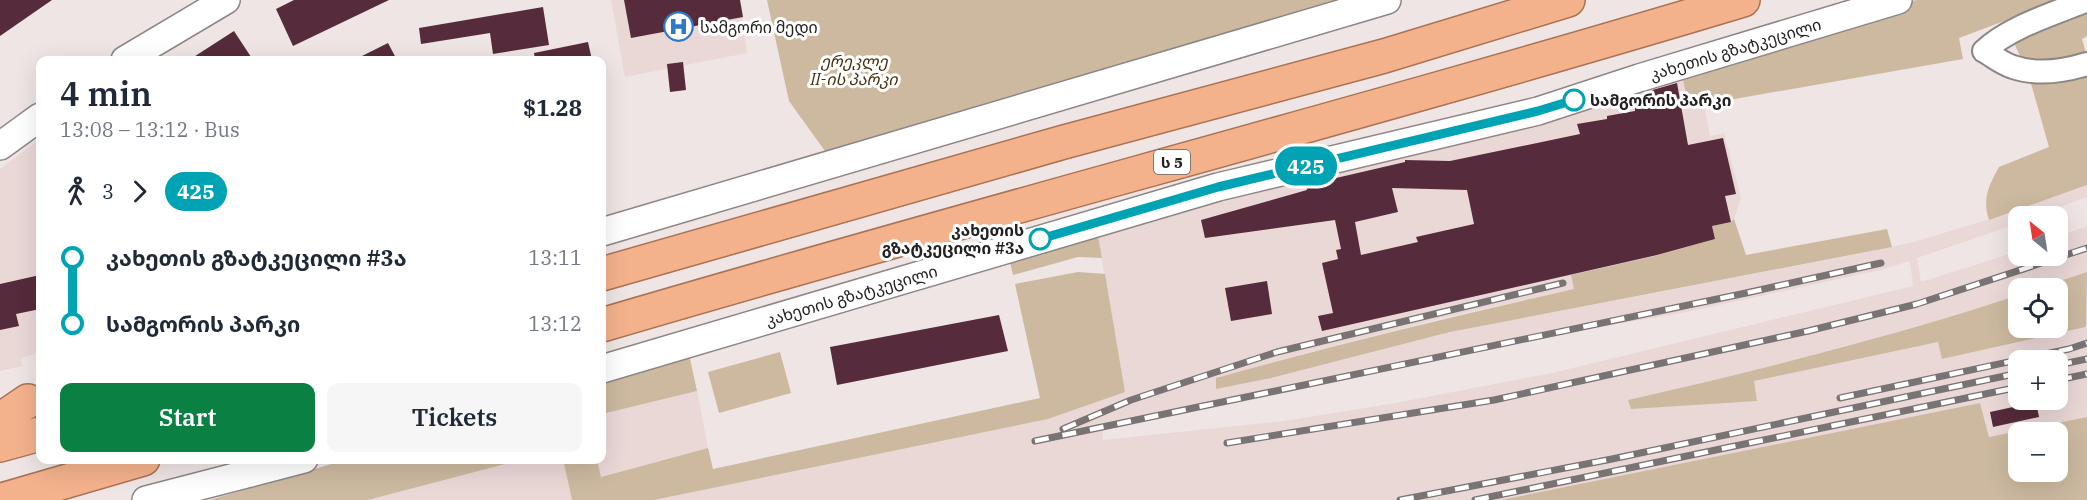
<!DOCTYPE html>
<meta charset="utf-8">
<style>
:root{--surface:#fff;--page:#f6f6f7;--text:#1f2937;--muted:#747a83;--accent:#0b8043}
body{margin:0;font-family:"IBM Plex Serif","Noto Sans Georgian",serif;background:var(--page);color:var(--text);height:100vh;display:flex;flex-direction:column;font-size:22px;white-space:nowrap}
*{box-sizing:border-box;margin:0}
p{font-size:20px;color:var(--muted)}
.icon{flex:none;width:33px;height:33px;fill:none;stroke:currentColor;stroke-width:2;stroke-linecap:round;stroke-linejoin:round}
.map{position:relative;flex:1;overflow:hidden}
.panel{position:absolute;left:36px;top:56px;width:570px;height:408px;display:flex;flex-direction:column;background:var(--surface);border-radius:12px;box-shadow:0 6px 24px #0002}
.panel>*{flex:none}
.badge{padding:0 12px;border-radius:20px;font-size:21px;line-height:39px}
.needle{width:39px;rotate:330deg}
.tools{position:absolute;left:2008px;top:206px;display:grid;gap:12px}
.tools a{display:grid;place-items:center;width:60px;height:60px;border-radius:12px;background:var(--surface);box-shadow:0 6px 24px #0002;font-size:30px}
.map>.badge{position:absolute;translate:-50% -50%;box-shadow:0 0 0 3px #fff}
.legs{display:flex;align-items:center;gap:9px;height:66px;padding:0 24px;font-size:20px}
.legs p{margin-inline-start:auto}
.head{display:flex;align-items:center;justify-content:space-between;height:102px;padding:0 24px}
h1{font-size:33px;font-weight:600;line-height:45px}
.primary-button{display:flex;gap:12px;margin-top:auto;padding:12px 24px}
.primary-button a{flex:1;height:69px;border-radius:12px;background:var(--accent);color:#fff;font-size:24px;font-weight:600;line-height:69px;text-align:center}
.primary-button a+a{background:var(--page);color:var(--text)}
ul{padding:0 24px;list-style:none}
li{display:flex;align-items:center;gap:21px;height:66px;font-size:22px}
li i{display:grid;place-items:center;width:9px;height:100%;margin:0 8px;background:currentColor}
li i::after{content:'';width:15px;height:15px;margin:-8px;border:4px solid;border-radius:50%;background:var(--surface)}
li p{margin-inline-start:auto}
li:first-child i{background:linear-gradient(#0000 50%,currentColor 0)}
li:last-child i{background:linear-gradient(currentColor 50%,#0000 0)}
.map>svg:first-child{display:block}
</style>
<div class="map">
<svg width="2087" height="500" viewBox="0 0 2087 500">
<rect width="100%" height="100%" fill="#eee5e4"/>
<g fill="#ead8d7" fill-rule="evenodd">
<path d="M611,0h128l8,53 -122,24z"/>
<path d="M1681,71l8,36 15,-3 6,32 14,-3 17,65 -7,21 -19,20 -60,17 -84,19 3,14 -127,28 -144,37 -87,24h55l179,-46 382,-73 82,-17 96,-29 77,-28v12l-51,19h-17v7l-102,35 4,24 98,-31v4h39v-18l29,-11v46l-48,16h-20v7l-116,37 -191,50 -83,18 128,1 -3,-20 185,-39 3,17 145,-32v90l-98,20 -9,-34 -479,97h-847l394,-81 77,-27 -28,-161zM1910,261l3,25 -361,87 -162,31 -106,17 -181,19v-12l142,-28 209,-48 233,-40 193,-42zM2019,360h39v39h-39z"/>
<path d="M40,139v214l-19,5 1,8 -22,5v-202z"/>
<path d="M697,391l11,57 -107,29 -4,-18h5v-45z"/>
<path d="M524,459h39l9,41h-204z"/>
</g>
<g fill="#ccb9a0" fill-rule="evenodd">
<path d="M767,0h581l-523,151 -36,-50z"/>
<path d="M1916,0h144l-101,38 4,21 -274,48 -8,-36z"/>
<path d="M2087,12v24l-5,3 5,18 -57,6 -9,-5 -6,-13 2,-4z"/>
<path d="M2087,72v113l-98,35c-7,-21 0,-35 10,-53l50,-20 -19,-67z"/>
<path d="M1734,219l12,36 141,-26 5,18 -442,85 -179,46 -55,11v-11c118,-33 238,-62 358,-89l-3,-14 84,-19 60,-17 -3,-13 19,-4z"/>
<path d="M1097,231l5,27 -24,-1 -65,18 -3,-13z"/>
<path d="M1078,272l27,2 20,118 -77,27 -394,81h-82l-9,-41h34l4,18 107,-29 5,21 327,-71 -25,-114z"/>
<path d="M2087,272l-1,55 -144,32 -4,-17 -184,39 3,20 -126,8 -3,-9c132,-30 263,-63 391,-105v32h39v-39h-19z"/>
<path d="M780,352l11,41 -72,20 -11,-41z"/>
<path d="M689,354l8,37 -95,23v-33z"/>
<path d="M1980,403l9,34 98,-20v83h-586zM2019,432h39v39h-39z"/>
<path d="M348,459h176l-156,41h-158z"/>
</g>
<g fill="#562b3b" fill-rule="evenodd">
<path d="M0,0h52l-52,36z"/>
<path d="M294,0h95l-96,46 -17,-37z"/>
<path d="M624,0h116l3,17 -112,21z"/>
<path d="M543,7l6,38 -56,9 -3,-21 -69,11 -2,-16z"/>
<path d="M234,31l19,29h-64z"/>
<path d="M588,42l4,18h-57l-1,-7z"/>
<path d="M388,43l9,17h-43z"/>
<path d="M683,62l3,28 -16,2 -3,-28z"/>
<path d="M1677,83l11,62 35,-7 13,56 -11,2 6,26 -19,4 3,13 -58,16 -335,76 -4,-15 15,-3 -11,-50 16,-4 -2,-9 5,-1 -6,-29 -130,18 -4,-18 106,-30 -1,-5 99,-23v-2l45,1 130,-27 -3,-10 30,-5v-3l28,-5v-4l19,-3 -5,-13zM1392,188l75,2 7,34 -58,13 2,5 -57,13 -6,-33 43,-10z"/>
<path d="M40,275v34l-24,5 3,12 -19,4v-46z"/>
<path d="M1267,281l5,33 -41,7 -6,-33z"/>
<path d="M999,315l9,36 -171,34 -7,-38z"/>
<path d="M2036,402l3,15 -46,10 -3,-15z"/>
</g>
<g fill="none" stroke-linecap="round" stroke-linejoin="round">
<defs>
<path id="minor" d="M2087,0c-33,14 -76,26 -103,51 9,5 19,13 29,16 23,8 51,4 74,-3"/>
<g id="tertiary">
<path d="M125,60l101,-60"/>
<path d="M0,146l40,-29"/>
<path d="M602,232l785,-232"/>
<path id="s1" d="M602,369l616,-182 320,-76 101,-33 259,-78"/>
<path d="M146,500l158,-41"/>
</g>
<g id="trunk">
<path d="M602,274l462,-132 320,-86 184,-56"/>
<path d="M602,325c379,-112 762,-211 1141,-325"/>
<path d="M0,420l28,-19"/>
<path d="M0,445l40,-11"/>
<path d="M2,500l141,-41"/>
</g>
</defs>
<use href="#minor" stroke="#8e8685" stroke-width="26"/>
<use href="#tertiary" stroke="#8e8685" stroke-width="30"/>
<use href="#trunk" stroke="#aa7354" stroke-width="36"/>
<use href="#minor" stroke="#fff" stroke-width="22"/>
<use href="#tertiary" stroke="#fff" stroke-width="27"/>
<use href="#trunk" stroke="#f4b28c" stroke-width="33"/>
<defs>
<g id="rail">
<path d="M2058,365l29,-6"/>
<path d="M2058,380l29,-6"/>
<path d="M1840,398l229,-49 18,-6"/>
<path d="M1063,429l68,-29 146,-48 286,-69"/>
<path d="M1035,441l711,-148 135,-30"/>
<path d="M1227,443l267,-43 314,-69 109,-27 170,-56"/>
<path d="M1400,500l212,-41 407,-86"/>
<path d="M1475,500l544,-113"/>
</g>
</defs>
<use href="#rail" stroke="#797373" stroke-width="7"/>
<use href="#rail" stroke="#fff" stroke-width="4.5" stroke-dasharray="14" stroke-linecap="butt"/>
</g>
<g fill="none" stroke-linecap="round" stroke-linejoin="round">
<defs>
<path id="line-1" d="M1040,239l178,-52 320,-76 36,-11"/>
</defs>
<use href="#line-1" stroke="#fff" stroke-width="14"/>
<use href="#line-1" stroke="#00a3b4" stroke-width="9"/>
</g>
<defs>
<symbol id="hospital-ring" viewBox="-11 -11 22 22"><circle r="9.5" fill="#fff" stroke="#2f79ca" stroke-width="1.5"/><path d="M-5-5h3v3.5h4V-5h3V5h-3V1.5h-4V5h-3Z" fill="#2f79ca"/></symbol>
</defs>
<g fill-rule="evenodd">
<use href="#hospital-ring" x="662" y="10" width="33" height="33"/>
</g>
<g fill="#fff" stroke="#00a3b4" stroke-width="3">
<circle cx="1574" cy="100" r="10"/>
<circle cx="1040" cy="239" r="10"/>
</g>
<g text-anchor="middle" dominant-baseline="central" stroke-width="6" stroke-linejoin="round" paint-order="stroke">
<rect fill="#fff" stroke="#656363" stroke-width="1.5" x="1154" y="150" width="36" height="24" rx="4.5"/>
<g font-size="15" font-weight="bold" fill="#232020">
<text x="1172" y="162">ს 5</text>
</g>
<g font-size="16" fill="#232020" stroke="#fff" text-anchor="start">
<text x="700" y="27">სამგორი მედი</text>
</g>
<g font-size="16" fill="#232020" stroke="#fff">
<text stroke="none"><textPath href="#s1" startOffset="1178">კახეთის გზატკეცილი</textPath></text>
<text stroke="none"><textPath href="#s1" startOffset="260">კახეთის გზატკეცილი</textPath></text>
</g>
<g font-size="16" font-style="italic" fill="#432e0b" stroke="#fff">
<text x="854" y="61">ერეკლე<tspan x="854" dy="18">II-ის პარკი</tspan></text>
</g>
<g font-size="16" font-weight="bold" fill="#232020" stroke="#fff" text-anchor="start">
<text x="1590" y="100">სამგორის პარკი</text>
<text x="1024" y="230" text-anchor="end">კახეთის<tspan x="1024" dy="18">გზატკეცილი #3ა</tspan></text>
</g>
</g>
</svg>
<div class="tools">
<a><svg class="needle" viewBox="-14 -14 28 28"><path d="M0-13l5 13h-10z" fill="#e53935"/><path d="M0 13l5-13h-10z" fill="#747a83"/></svg></a>
<a><svg class="icon" aria-label="locate" viewBox="0 0 24 24"><circle cx="12" cy="12" r="6"/><path d="M12 2v4M12 18v4M2 12h4M18 12h4"/></svg></a>
<a>+</a>
<a>−</a>
</div>
<b class="badge" style="left:1306px;top:166px;background:#00a3b4;color:#fff">425</b>
<section class="panel">
<div class="head"><div><h1>4 min</h1><p>13:08 – 13:12 · Bus</p></div><b>$1.28</b></div>
<div class="legs"><svg class="icon" aria-label="walk" viewBox="0 0 24 24"><circle cx="13" cy="4" r="2"/><path d="M13 8l-2 6 4 7M11 14l-3 7M7 12l3-4h3l4 4"/></svg>3<svg class="icon" aria-label="forward" viewBox="0 0 24 24"><path d="M9 5l7 7-7 7"/></svg><b class="badge" style="background:#00a3b4;color:#fff">425</b></div>
<ul>
<li><i style="color:#00a3b4"></i><b>კახეთის გზატკეცილი #3ა</b><p>13:11</p></li>
<li><i style="color:#00a3b4"></i><b>სამგორის პარკი</b><p>13:12</p></li>
</ul>
<div class="primary-button"><a>Start</a><a>Tickets</a></div>
</section>
</div>
